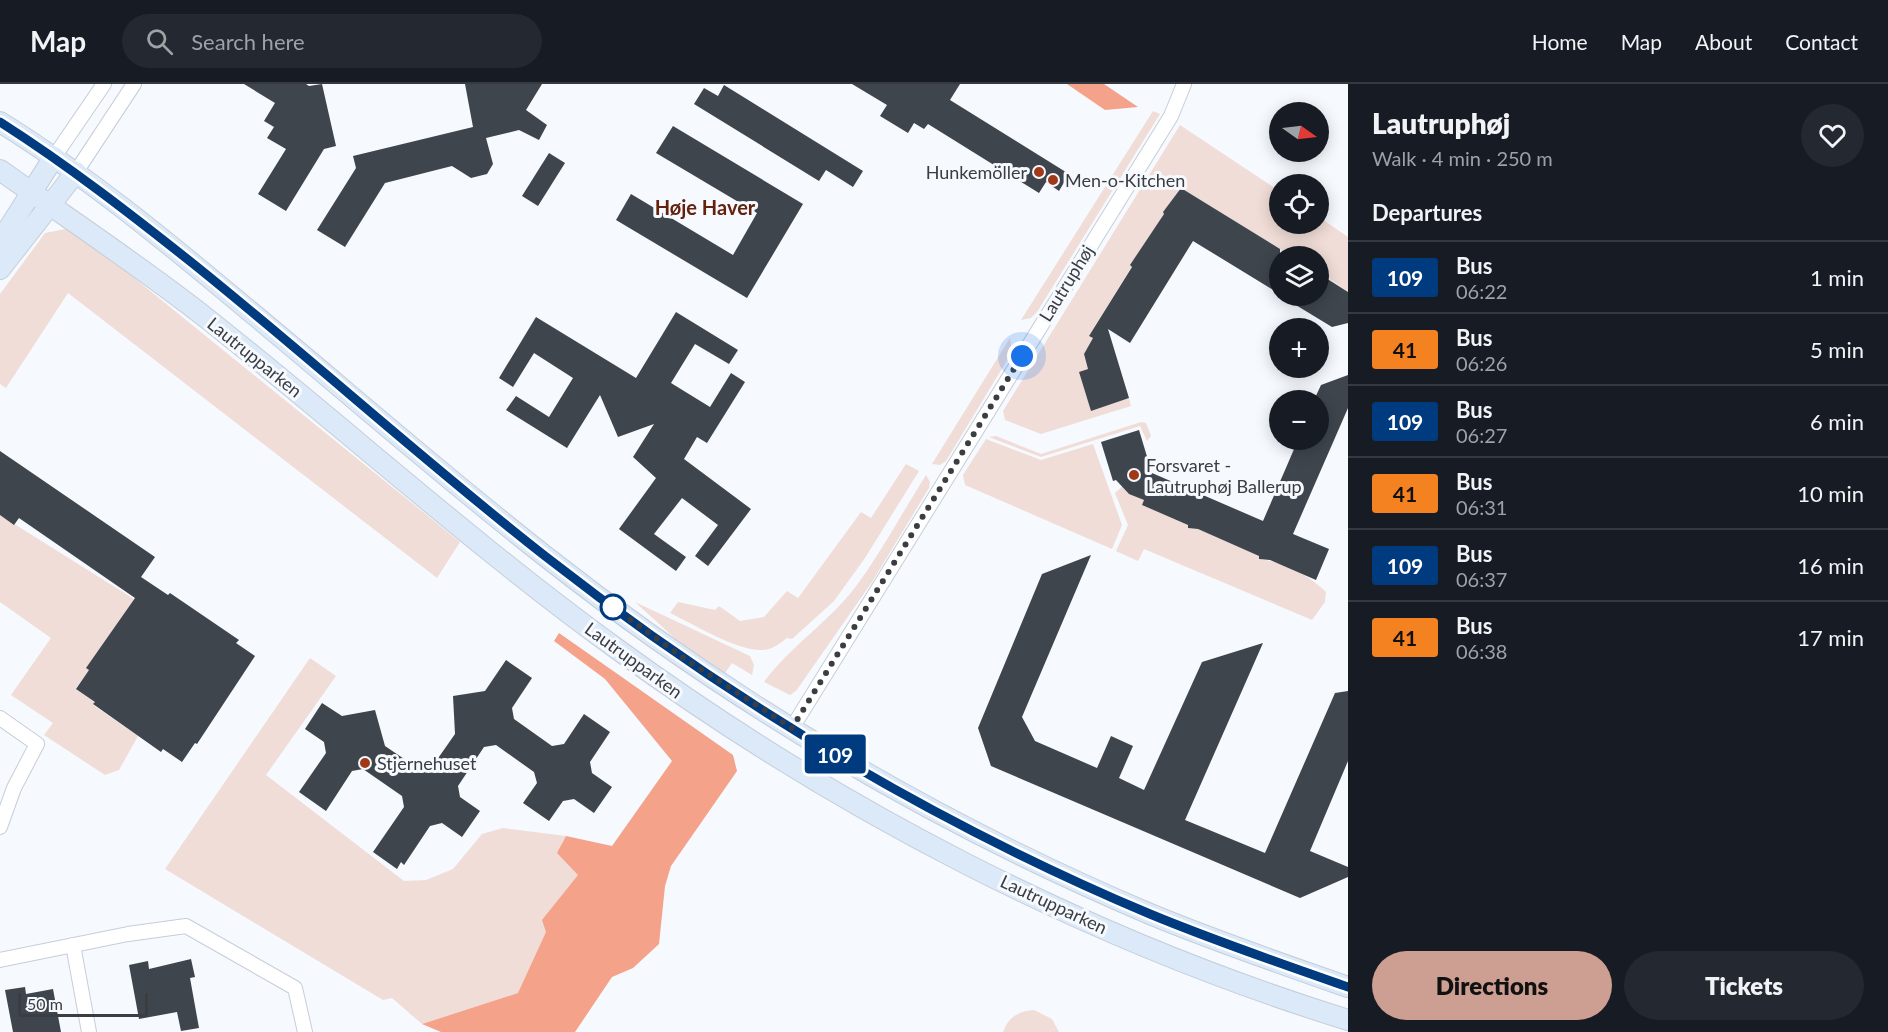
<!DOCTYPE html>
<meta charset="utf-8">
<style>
:root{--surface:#171b24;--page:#242831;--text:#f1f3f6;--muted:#9ea1a6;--line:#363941;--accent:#cd9f92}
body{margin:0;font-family:Lato,sans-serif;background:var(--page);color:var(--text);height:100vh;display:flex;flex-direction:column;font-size:22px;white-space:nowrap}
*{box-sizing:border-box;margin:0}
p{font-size:20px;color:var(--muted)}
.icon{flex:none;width:33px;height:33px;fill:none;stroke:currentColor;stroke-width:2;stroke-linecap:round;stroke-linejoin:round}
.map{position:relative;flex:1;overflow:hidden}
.sheet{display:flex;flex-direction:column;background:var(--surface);width:540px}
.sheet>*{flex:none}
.badge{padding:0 12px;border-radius:4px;font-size:21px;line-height:39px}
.needle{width:39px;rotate:104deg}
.controls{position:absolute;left:1269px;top:18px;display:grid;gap:12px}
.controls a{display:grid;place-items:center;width:60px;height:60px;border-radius:50%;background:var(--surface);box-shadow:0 3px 15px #0003;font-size:30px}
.scale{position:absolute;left:18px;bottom:15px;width:130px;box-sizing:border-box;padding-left:6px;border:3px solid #3a3d41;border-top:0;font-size:16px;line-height:21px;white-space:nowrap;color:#3a3d41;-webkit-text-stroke:4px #f6f9fe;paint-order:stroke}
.you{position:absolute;width:30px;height:30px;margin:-15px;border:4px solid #fff;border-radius:50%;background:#1a73e8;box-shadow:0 0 0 9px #1a73e833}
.map>.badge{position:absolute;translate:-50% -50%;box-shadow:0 0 0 3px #fff}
h2{padding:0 24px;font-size:22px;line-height:54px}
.round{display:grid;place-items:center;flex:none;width:63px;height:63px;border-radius:32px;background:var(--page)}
.summary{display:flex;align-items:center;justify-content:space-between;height:102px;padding:0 24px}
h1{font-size:28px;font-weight:800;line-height:45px}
.button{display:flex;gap:12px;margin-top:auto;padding:12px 24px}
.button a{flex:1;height:69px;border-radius:36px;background:var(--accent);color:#111;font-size:24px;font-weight:800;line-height:69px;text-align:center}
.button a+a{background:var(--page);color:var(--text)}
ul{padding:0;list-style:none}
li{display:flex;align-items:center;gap:18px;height:72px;padding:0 24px;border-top:2px solid var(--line)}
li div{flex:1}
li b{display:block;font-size:22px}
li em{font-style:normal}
li .badge{min-width:66px;font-weight:700;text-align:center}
header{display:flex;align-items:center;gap:36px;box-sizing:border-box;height:84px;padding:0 30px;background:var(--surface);border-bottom:2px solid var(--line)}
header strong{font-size:28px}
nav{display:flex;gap:33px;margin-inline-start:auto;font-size:21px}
.search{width:420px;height:54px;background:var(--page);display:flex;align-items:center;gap:15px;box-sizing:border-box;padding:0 21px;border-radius:33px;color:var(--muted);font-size:22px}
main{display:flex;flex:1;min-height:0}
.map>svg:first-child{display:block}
</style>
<header>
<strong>Map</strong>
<div class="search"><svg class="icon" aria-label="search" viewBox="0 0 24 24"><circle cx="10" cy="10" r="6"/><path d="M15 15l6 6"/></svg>Search here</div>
<nav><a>Home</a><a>Map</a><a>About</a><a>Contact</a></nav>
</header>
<main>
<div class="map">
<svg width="1348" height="948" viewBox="0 0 1348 948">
<rect width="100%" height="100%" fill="#f6f9fe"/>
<g fill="#f1ddd7">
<path d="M1153,27l7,3 -123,198 -6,6 -10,2z"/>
<path d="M1180,41l99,66 1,33h38l1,-7 29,20v55l-29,-21 -1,-15h-27l-110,-68 -18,24 1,2 -75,122 4,2 -9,16 4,15 -9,3 12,38 38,-12 2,8 -90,28 -36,-14 -2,-9z"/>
<path d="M65,145l15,5 380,308 -23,36 -369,-285 -62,95 -6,-4v-90l45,-61z"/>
<path d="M1010,254l2,14 -66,109 -6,4 -8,-1z"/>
<path d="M1141,338l5,1 5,13 -4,5 -7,-15 -99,31 -52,-20 7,-1 45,18z"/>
<path d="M986,355l55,21 52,-16 29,81 -10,24 -147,-64 -2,-10z"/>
<path d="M906,380l13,7 -54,87 -31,43 -42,38 -5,-1c-8,6 -15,12 -25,12 -25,1 -69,-26 -92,-37l8,-11 37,8 4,-4 21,15 24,-4 23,-26 11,7 63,-86 10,6z"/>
<path d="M926,391l4,7 -1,6 -57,94 -76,109 -6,4 -26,-13c26,-35 63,-59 90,-93 27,-36 48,-76 72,-114z"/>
<path d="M1125,400l3,9 16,7 -2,5 46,20v3l10,1 61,27v3c25,3 50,16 67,33l-1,10 -13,18 -168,-71 -6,12 -22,-10 12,-26 -13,-32z"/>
<path d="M0,431l134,84 -47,69 2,2 -13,18 19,14 -2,3 45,31 -19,34 -14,5 -61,-40 9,-12 -42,-28 40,-57 -51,-36z"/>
<path d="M635,518l115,54 4,9 -2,10 -20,-12 -7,10 -45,-30z"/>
<path d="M310,574l26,18 -70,99 138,106 22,-1 27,-11 29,-35 21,-6 63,8 -4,7 66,15 -110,135 -96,31 -30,-26 -9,2 -218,-131z"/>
<path d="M1034,926l18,9 7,13h-56c5,-15 16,-21 31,-22z"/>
</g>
<g fill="#f4a28a">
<path d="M1067,0h37l34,23 -33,3z"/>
<path d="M559,549l174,122 4,16 -66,95 -6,20 -6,58 -26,24 -21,9 -37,55h-134l-19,-8 96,-31 28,-61 -4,-12 36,-45 -21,-22 9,-17 46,10 60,-85 -67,-82 -51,-38z"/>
</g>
<g fill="#3e454d">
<path d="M244,0h62l3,2 13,-2 14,62 -12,3 -38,62 -28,-17 28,-45 -19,-11 7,-11 -10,-6 11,-18z"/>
<path d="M465,0h77l-16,26 21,15 -8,15 -20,-10 -33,8 7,26 -6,10 -16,4 -19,-12 -67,17 -40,64 -28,-17 39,-62 -3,-12 120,-29z"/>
<path d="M852,0h108l-10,16 119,74 -10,17 -13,-9 -7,11 -111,-69 -4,5 -10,-6 -6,10 -28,-17 7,-11z"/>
<path d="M724,1l139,86 -10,16 -27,-17 -7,11 -125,-77 10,-16 14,8z"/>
<path d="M673,42l130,78 -56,94 -131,-78 15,-26 102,61 24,-42 -101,-60z"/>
<path d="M549,69l16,10 -27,43 -16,-10z"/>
<path d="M1181,104l99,61v45l-87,-53 -63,102 -22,-14 21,69 -38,13 -12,-39 9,-3 -4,-15 9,-16 -4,-2 43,-69 -2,-2 34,-51 -1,-2z"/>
<path d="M1318,189l30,19v31l-16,4 -51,-31h37z"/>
<path d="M676,228l62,38 -9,14 -34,-20 -24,39 39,24 21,-34 14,9 -38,61 -10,-6 -13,22 67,50 -43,57 -13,-10 23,-31 -36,-27 -28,36 32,23 -10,14 -57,-42 37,-51 -23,-21 21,-33 -36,13 -18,-42 -33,53 -61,-38 10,-14 33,21 24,-39 -39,-25 -21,34 -14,-9 37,-61 100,61z"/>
<path d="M1348,291v33l-55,126 36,15 -13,31 -46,-20 -11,-1v-3l-61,-27 -10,-1v-3l-46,-20 2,-5 -15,-6 -13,-14 -3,1 -12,-39 38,-12 13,43 111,48 35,-81h20v-40h-4l7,-15z"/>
<path d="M0,367l155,106 -14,20 27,18 2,-2 69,47 -3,3 19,13 -58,88 -2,-1 -13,19 -19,-13 -2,3 -68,-48 2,-2 -19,-13 13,-19 -3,-2 49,-70 -116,-80 -5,7 -14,-10z"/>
<path d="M1091,471l-69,162 13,24 62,27 14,-32 22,10 -14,32 25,12 58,-128 61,-19 -78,177 80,33 70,-160 13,-2v70l-38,90 38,16v10l-48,21 -309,-132 -13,-38 64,-154z"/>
<path d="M506,576l26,18 -20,30 2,11 38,27 12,-2 20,-30 26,18 -20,30 2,11 20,14 -18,26 -20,-14 -11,2 -14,20 -26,-18 14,-20 -3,-11 -38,-27 -12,2 -26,39 2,11 20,14 -18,26 -20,-14 -12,3 -26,39 -3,-3 -4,7 -24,-17 31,-45 -2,-11 -39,-27 -11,2 -26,40 -27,-19 27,-39 -2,-11 -19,-13 17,-26 20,13 33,-6 10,36 31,21 18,-3 21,-30 -2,-38 32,-5z"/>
<path d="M191,875l4,18 -5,1 9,50 -18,3 -4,-19 -38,7 -10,-54 19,-4 1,8z"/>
<path d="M25,903l1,7 27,-5 8,43h-48l-8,-42z"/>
</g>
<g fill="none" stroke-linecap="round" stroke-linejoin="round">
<defs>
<g id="street">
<path d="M54,73l50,-73"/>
<path d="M76,88l58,-88"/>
<path d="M0,634l37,26 -23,44 -14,39"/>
<path d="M792,644l379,-612 13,-32"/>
<path d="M73,861l16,87"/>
<path d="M0,876l128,-26 58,-8 109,62 10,44"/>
</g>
<g id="secondary">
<path d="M0,38c87,54 167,120 246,186 99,82 197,168 299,248 184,145 390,267 605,358 65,27 132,50 198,73"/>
<path d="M0,86c70,50 142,97 210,151 136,108 266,226 407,328 221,161 470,290 731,371"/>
<path d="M0,158l54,-85"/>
<path d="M0,185l76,-97"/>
</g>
</defs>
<use href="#street" stroke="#c5ced8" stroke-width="16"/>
<use href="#secondary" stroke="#c5ced8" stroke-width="22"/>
<use href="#street" stroke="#fff" stroke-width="14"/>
<use href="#secondary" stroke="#dbe9f9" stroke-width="20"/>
</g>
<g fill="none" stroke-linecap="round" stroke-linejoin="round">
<defs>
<path id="line" d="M0,38c69,44 132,93 196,144 118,95 230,197 349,290 184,144 389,267 605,358 65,27 132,50 198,73"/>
</defs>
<use href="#line" stroke="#fff" stroke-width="14"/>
<use href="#line" stroke="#003b80" stroke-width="9"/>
<path stroke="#3a3d41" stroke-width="6" stroke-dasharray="0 10.8" d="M613,523l72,52 107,69 230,-372"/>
</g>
<g fill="#a03917" stroke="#f6f9fe" stroke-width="2">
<circle cx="1039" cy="88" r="6"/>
<circle cx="1053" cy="96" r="6"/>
<circle cx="1134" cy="391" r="6"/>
<circle cx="365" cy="679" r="6"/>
</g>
<circle fill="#fff" stroke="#003b80" stroke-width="3" cx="613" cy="523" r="12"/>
<g text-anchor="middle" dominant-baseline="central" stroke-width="6" stroke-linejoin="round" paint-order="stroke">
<g font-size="18" fill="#3a3d41" stroke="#f6f9fe" text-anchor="start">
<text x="1027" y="88" text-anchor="end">Hunkemöller</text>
<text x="1065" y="96">Men-o-Kitchen</text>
<text x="1146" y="381">Forsvaret -<tspan x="1146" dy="21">Lautruphøj Ballerup</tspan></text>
<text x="377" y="679">Stjernehuset</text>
</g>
<g font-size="18" fill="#3a3d41" stroke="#f6f9fe">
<text transform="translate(1066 199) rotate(-58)">Lautruphøj</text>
<text transform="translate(255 273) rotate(39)">Lautrupparken</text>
<text transform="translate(634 576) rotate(36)">Lautrupparken</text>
<text transform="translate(1054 820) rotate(25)">Lautrupparken</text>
</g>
<g font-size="20" font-weight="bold" fill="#64220d" stroke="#f6f9fe">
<text x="705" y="123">Høje Haver</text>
</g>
</g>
</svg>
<div class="controls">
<a><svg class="needle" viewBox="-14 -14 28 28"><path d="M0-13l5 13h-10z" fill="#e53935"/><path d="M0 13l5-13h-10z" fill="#9ea1a6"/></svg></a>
<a><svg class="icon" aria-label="locate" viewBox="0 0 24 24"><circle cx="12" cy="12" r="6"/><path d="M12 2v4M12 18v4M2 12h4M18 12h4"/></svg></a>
<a><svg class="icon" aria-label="layers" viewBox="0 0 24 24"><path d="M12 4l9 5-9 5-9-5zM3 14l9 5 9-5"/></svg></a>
<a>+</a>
<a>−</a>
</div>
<div class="scale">50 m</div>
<div class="you" style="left:1022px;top:272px"></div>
<b class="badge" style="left:835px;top:670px;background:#003b80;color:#fff">109</b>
</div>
<section class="sheet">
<div class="summary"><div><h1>Lautruphøj</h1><p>Walk · 4 min · 250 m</p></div><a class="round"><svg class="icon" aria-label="heart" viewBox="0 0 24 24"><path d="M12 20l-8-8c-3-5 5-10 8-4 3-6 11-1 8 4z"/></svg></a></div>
<h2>Departures</h2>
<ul>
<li><span class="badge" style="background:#003b80;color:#fff">109</span><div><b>Bus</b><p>06:22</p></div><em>1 min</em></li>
<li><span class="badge" style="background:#f58220;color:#111">41</span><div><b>Bus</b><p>06:26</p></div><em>5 min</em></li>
<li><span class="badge" style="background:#003b80;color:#fff">109</span><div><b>Bus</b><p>06:27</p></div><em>6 min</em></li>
<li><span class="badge" style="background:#f58220;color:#111">41</span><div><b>Bus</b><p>06:31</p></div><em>10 min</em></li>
<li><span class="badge" style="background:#003b80;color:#fff">109</span><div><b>Bus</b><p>06:37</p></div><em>16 min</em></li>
<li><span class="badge" style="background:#f58220;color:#111">41</span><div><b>Bus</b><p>06:38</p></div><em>17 min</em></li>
</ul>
<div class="button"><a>Directions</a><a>Tickets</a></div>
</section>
</main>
